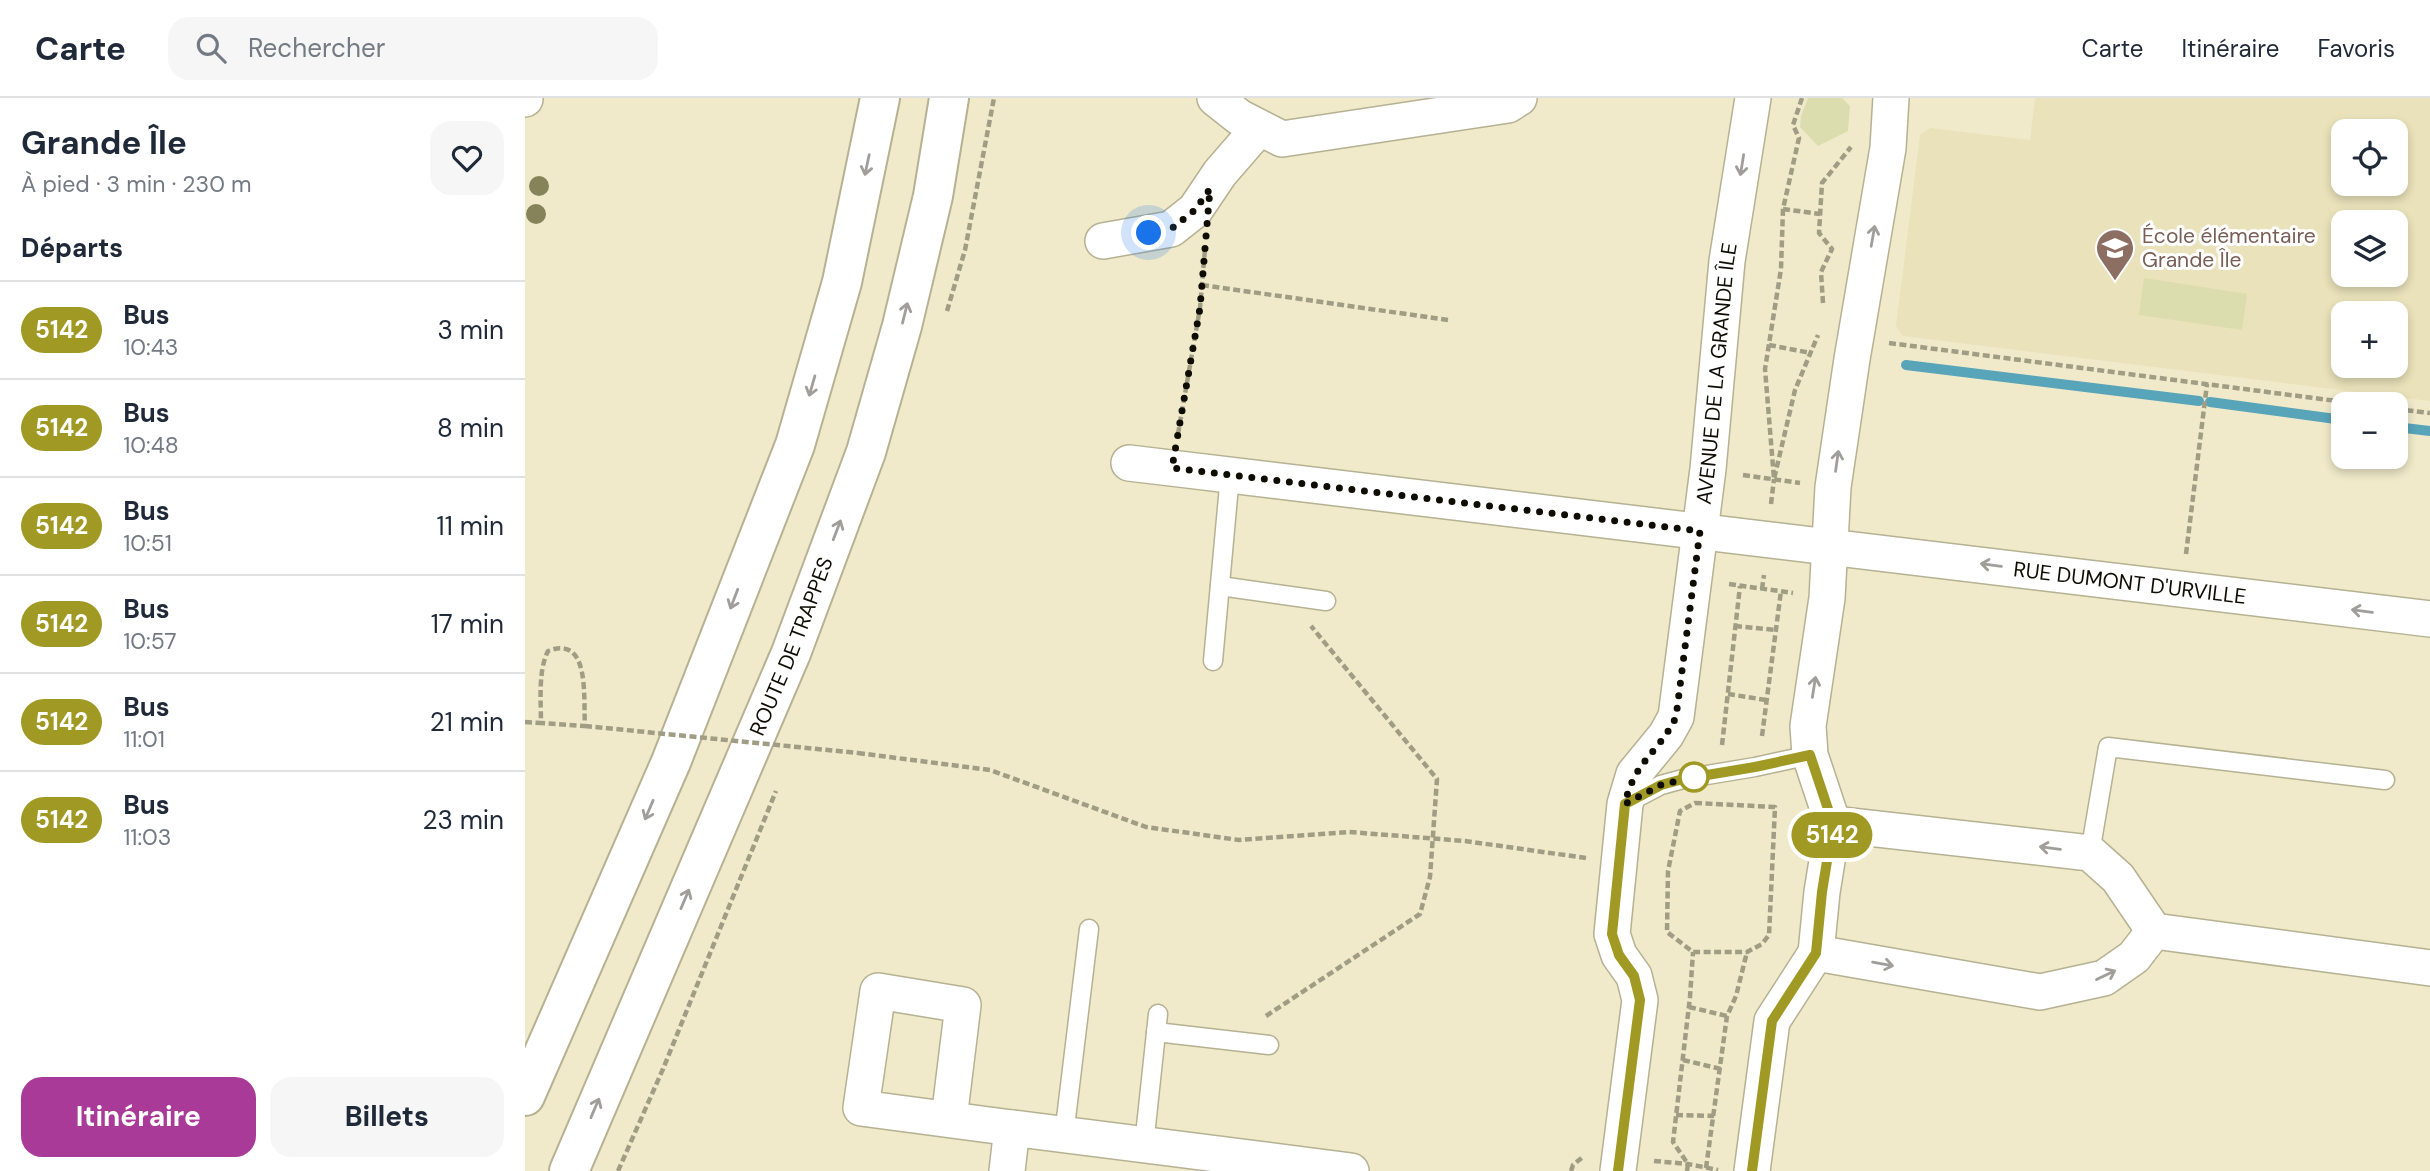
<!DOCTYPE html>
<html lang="fr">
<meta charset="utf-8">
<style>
:root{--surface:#fff;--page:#f6f6f7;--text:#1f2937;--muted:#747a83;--line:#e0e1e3;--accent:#aa3a97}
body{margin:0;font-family:"DM Sans",sans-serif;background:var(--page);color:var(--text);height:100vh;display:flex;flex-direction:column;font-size:26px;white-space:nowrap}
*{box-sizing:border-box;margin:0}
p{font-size:23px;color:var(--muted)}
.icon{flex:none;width:38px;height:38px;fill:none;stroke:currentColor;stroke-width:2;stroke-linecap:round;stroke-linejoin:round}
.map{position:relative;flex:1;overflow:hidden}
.side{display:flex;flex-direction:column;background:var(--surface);width:525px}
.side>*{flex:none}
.badge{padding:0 14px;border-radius:23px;font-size:24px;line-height:46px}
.controls{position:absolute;left:1806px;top:21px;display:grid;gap:14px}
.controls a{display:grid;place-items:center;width:77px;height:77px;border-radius:14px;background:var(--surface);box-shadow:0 4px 10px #0003;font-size:35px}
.you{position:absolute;width:35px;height:35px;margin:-18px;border:5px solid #fff;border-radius:50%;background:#1a73e8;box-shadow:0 0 0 10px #1a73e833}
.map>.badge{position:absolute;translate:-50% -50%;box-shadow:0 0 0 4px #fff}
h2{padding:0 21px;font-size:26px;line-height:63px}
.round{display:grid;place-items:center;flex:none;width:74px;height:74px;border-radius:21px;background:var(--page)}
.headline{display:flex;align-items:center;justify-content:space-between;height:119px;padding:0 21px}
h1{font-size:33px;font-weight:700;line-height:52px}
.button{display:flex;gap:14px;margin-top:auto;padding:14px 21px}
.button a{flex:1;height:80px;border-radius:21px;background:var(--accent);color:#fff;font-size:28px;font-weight:700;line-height:80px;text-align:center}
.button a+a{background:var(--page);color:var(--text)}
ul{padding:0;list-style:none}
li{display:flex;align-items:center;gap:21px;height:98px;padding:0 21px;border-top:2px solid var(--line)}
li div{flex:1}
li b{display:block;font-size:26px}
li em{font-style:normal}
li .badge{min-width:77px;font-weight:700;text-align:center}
header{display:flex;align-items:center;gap:42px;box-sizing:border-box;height:98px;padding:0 35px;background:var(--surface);border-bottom:2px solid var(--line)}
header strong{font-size:33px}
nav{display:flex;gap:38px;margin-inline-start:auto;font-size:24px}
.search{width:490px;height:63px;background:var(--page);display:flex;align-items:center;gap:18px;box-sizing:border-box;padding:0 24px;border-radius:21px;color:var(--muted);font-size:26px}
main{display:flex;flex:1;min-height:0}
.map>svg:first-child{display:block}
</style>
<header>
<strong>Carte</strong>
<div class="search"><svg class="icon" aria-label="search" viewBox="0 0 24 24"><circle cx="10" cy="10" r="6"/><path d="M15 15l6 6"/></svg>Rechercher</div>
<nav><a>Carte</a><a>Itinéraire</a><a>Favoris</a></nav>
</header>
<main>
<section class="side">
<div class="headline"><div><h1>Grande Île</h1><p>À pied · 3 min · 230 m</p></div><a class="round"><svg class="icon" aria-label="heart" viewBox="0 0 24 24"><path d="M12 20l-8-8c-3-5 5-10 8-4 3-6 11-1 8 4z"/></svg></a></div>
<h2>Départs</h2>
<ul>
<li><span class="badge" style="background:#a09923;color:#fff">5142</span><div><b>Bus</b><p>10:43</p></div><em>3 min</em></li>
<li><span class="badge" style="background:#a09923;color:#fff">5142</span><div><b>Bus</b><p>10:48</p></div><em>8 min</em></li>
<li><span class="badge" style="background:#a09923;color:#fff">5142</span><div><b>Bus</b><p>10:51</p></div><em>11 min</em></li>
<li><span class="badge" style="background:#a09923;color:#fff">5142</span><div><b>Bus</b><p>10:57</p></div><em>17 min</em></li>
<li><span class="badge" style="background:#a09923;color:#fff">5142</span><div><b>Bus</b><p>11:01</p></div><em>21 min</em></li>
<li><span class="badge" style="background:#a09923;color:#fff">5142</span><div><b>Bus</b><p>11:03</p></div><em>23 min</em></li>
</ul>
<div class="button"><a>Itinéraire</a><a>Billets</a></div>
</section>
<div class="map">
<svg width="1905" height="1073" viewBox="0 0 1905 1073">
<rect width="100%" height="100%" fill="#f0eaca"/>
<path fill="#e9e2ba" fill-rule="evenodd" d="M1510,0h395v303l-527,-65 -7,-10 24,-191 10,-7 100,12zM1818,33h53v53h-53zM1818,124h53v53h-53zM1818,215h53v53h-53z"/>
<g fill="#dbddae">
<path d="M1283,0h34l8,8 -2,25 -30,15 -18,-19 1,-11z"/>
<path d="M1619,180l103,16 -5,36 -103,-15z"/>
</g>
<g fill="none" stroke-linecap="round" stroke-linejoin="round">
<g stroke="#58a4b9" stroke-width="10">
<path d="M1381,267l293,36"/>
<path d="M1685,304l133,18"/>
<path d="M1871,329l34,4"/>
</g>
<defs>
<g id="service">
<path d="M695,488l106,15"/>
<path d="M688,563l17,-186"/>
<path d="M1100,706l36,-19 22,-6 72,-12 55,-12"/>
<path d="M1565,755l18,-106 277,33"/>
<path d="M631,934l113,13"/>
<path d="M539,1037l25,-206"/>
<path d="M619,1047l14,-131"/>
</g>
<g id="minor">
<path d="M690,0l24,19 43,22 226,-34 11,-7"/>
<path d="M0,1v-1"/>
<path d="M578,143l68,-12 24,-19 25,-37 39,-45"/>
<path id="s1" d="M604,365l1301,156"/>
<path d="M1308,726l257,29 28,25 36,53 276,37"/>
<path d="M1291,855l224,39 64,-14 30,-21 20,-26"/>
<path d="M424,1021l14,-114 -85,-14 -17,117 151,20"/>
<path d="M482,1073l5,-43 339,43"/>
<path id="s2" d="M1093,1073l22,-171 -6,-24 -15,-21 -7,-21 13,-130 9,-30 32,-39 10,-18 32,-248 19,-208 26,-163"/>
<path d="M1227,1073l20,-150 44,-68 6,-61 11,-68 -23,-69 -2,-29 19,-128 6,-111 19,-128 36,-211 3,-50"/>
</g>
<g id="secondary">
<path d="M0,998l146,-334 124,-317 47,-163 38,-184"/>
<path id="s3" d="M44,1073l222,-518 75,-201 36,-126 31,-130 16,-98"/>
</g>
</defs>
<use href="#service" stroke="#b6b192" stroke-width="21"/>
<use href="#minor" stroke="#b6b192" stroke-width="38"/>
<use href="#secondary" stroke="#b6b192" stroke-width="42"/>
<g stroke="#a19d85" stroke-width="4.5" stroke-dasharray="7 3.5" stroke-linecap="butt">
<path d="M1277,0l-9,27 6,13 -16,71 -2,60 -16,100 9,110 21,-89 23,-55"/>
<path d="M1258,111l37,5"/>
<path d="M677,187l246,35"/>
<path d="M1298,205l-2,-31 11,-23 -13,-16 3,-50 29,-36"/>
<path d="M422,213l18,-61 29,-152"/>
<path d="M1364,245l471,61"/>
<path d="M1244,247l42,8"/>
<path d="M1871,311l34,4"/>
<path d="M653,336l22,-126 5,-59"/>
<path d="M1218,377l57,8"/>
<path d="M1246,406l3,-25"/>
<path d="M1661,456l21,-170"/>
<path d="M1204,486l64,9"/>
<path d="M1237,491l2,-14"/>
<path d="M1210,528l41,4"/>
<path d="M1203,596l38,6"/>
<path d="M0,624l16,1c0,-23 -3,-52 7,-72 43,-17 35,48 37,75l-44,-3"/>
<path d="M1237,638l19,-145"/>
<path d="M1197,647l18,-159"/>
<path d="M333,655l132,17 156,57 93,13 110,-8 116,9 121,17"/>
<path d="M1170,705l80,4 -6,128 -7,9 -15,8h-54l-26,-20 1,-61 12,-60z"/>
<path d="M1164,909l38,9"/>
<path d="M741,918l154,-102 10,-37 7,-98 -126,-153"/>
<path d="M1158,962l38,9"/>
<path d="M1151,1017l38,1"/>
<path d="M1129,1063l34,3 30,6"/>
<path d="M1181,1070l21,-152 9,-20 11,-44"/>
<path d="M93,1073l45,-102 113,-278"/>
<path d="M1046,1073l2,-6 11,-9"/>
<path d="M1162,1073l1,-7 -15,-22 17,-145 3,-45"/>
</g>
<use href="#service" stroke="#fff" stroke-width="18"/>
<use href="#minor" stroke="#fff" stroke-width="35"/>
<use href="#secondary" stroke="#fff" stroke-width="38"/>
<path stroke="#a19d85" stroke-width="4.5" stroke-dasharray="7 3.5" stroke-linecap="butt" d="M60,628l273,27"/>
</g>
<g fill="#86835b">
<circle cx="14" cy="88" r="10"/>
<circle cx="11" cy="116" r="10"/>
</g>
<defs><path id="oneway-shaft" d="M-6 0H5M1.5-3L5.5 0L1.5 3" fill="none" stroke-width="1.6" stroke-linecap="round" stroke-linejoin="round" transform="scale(1.75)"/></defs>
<g stroke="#9f9e9a">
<use href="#oneway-shaft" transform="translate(342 67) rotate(102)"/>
<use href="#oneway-shaft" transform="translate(1217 67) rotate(99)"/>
<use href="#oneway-shaft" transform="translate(1348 138) rotate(-80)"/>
<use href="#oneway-shaft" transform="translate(380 215) rotate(-76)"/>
<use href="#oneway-shaft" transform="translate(287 288) rotate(106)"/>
<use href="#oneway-shaft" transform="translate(1312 363) rotate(-82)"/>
<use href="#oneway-shaft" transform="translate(312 432) rotate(-69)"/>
<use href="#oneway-shaft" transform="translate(1466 467) rotate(-173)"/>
<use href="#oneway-shaft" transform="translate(209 501) rotate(111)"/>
<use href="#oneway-shaft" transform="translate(1837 513) rotate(-173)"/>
<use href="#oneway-shaft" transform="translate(1289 589) rotate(-81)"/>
<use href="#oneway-shaft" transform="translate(124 712) rotate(113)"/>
<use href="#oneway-shaft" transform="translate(1525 750) rotate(-173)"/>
<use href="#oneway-shaft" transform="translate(160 801) rotate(-67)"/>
<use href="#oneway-shaft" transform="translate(1358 866) rotate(10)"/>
<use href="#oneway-shaft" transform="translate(1581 877) rotate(-26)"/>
<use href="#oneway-shaft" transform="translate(70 1010) rotate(-67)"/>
</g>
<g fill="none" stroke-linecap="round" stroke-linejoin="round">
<defs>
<path id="line" d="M1093,1073l22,-171 -6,-24 -15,-21 -7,-21 13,-130 36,-19 22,-6 72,-12 55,-12 23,69 -11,68 -6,61 -44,68 -20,150"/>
</defs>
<use href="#line" stroke="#fff" stroke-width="16"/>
<use href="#line" stroke="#a09923" stroke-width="10"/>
<path stroke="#0e0c03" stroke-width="7" stroke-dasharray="0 12.6" d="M624,135l22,-4 24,-19 15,-21 -10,119 -28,160 528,63 -24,186c-17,36 -42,44 -51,87l36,-19 33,-8"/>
</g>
<defs>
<symbol id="school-pin" viewBox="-11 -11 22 30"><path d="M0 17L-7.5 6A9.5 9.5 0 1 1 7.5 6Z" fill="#8d6e63" stroke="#fff"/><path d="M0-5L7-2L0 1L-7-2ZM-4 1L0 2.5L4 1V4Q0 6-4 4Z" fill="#fff"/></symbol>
</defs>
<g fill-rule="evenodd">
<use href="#school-pin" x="1568" y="128" width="44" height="60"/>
</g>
<circle fill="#fff" stroke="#a09923" stroke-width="3.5" cx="1169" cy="679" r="14"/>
<g text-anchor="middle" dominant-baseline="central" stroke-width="6" stroke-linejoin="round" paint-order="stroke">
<g font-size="21" fill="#785e54" stroke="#fff" text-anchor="start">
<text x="1617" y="138">École élémentaire<tspan x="1617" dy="24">Grande Île</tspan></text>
</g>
<g font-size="21" fill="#0e0c03" stroke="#fff">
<text stroke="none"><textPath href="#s2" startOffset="824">AVENUE DE LA GRANDE ÎLE</textPath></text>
<text stroke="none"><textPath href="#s1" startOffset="1008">RUE DUMONT D'URVILLE</textPath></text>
<text stroke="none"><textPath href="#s3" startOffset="570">ROUTE DE TRAPPES</textPath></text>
</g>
</g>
</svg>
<div class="controls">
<a><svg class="icon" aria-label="locate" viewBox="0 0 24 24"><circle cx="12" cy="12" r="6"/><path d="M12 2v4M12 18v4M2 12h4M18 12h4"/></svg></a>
<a><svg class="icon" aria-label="layers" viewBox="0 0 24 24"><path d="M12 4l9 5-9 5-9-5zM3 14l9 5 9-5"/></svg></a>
<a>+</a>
<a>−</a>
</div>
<div class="you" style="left:624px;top:135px"></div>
<b class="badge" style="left:1307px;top:737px;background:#a09923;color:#fff">5142</b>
</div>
</main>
